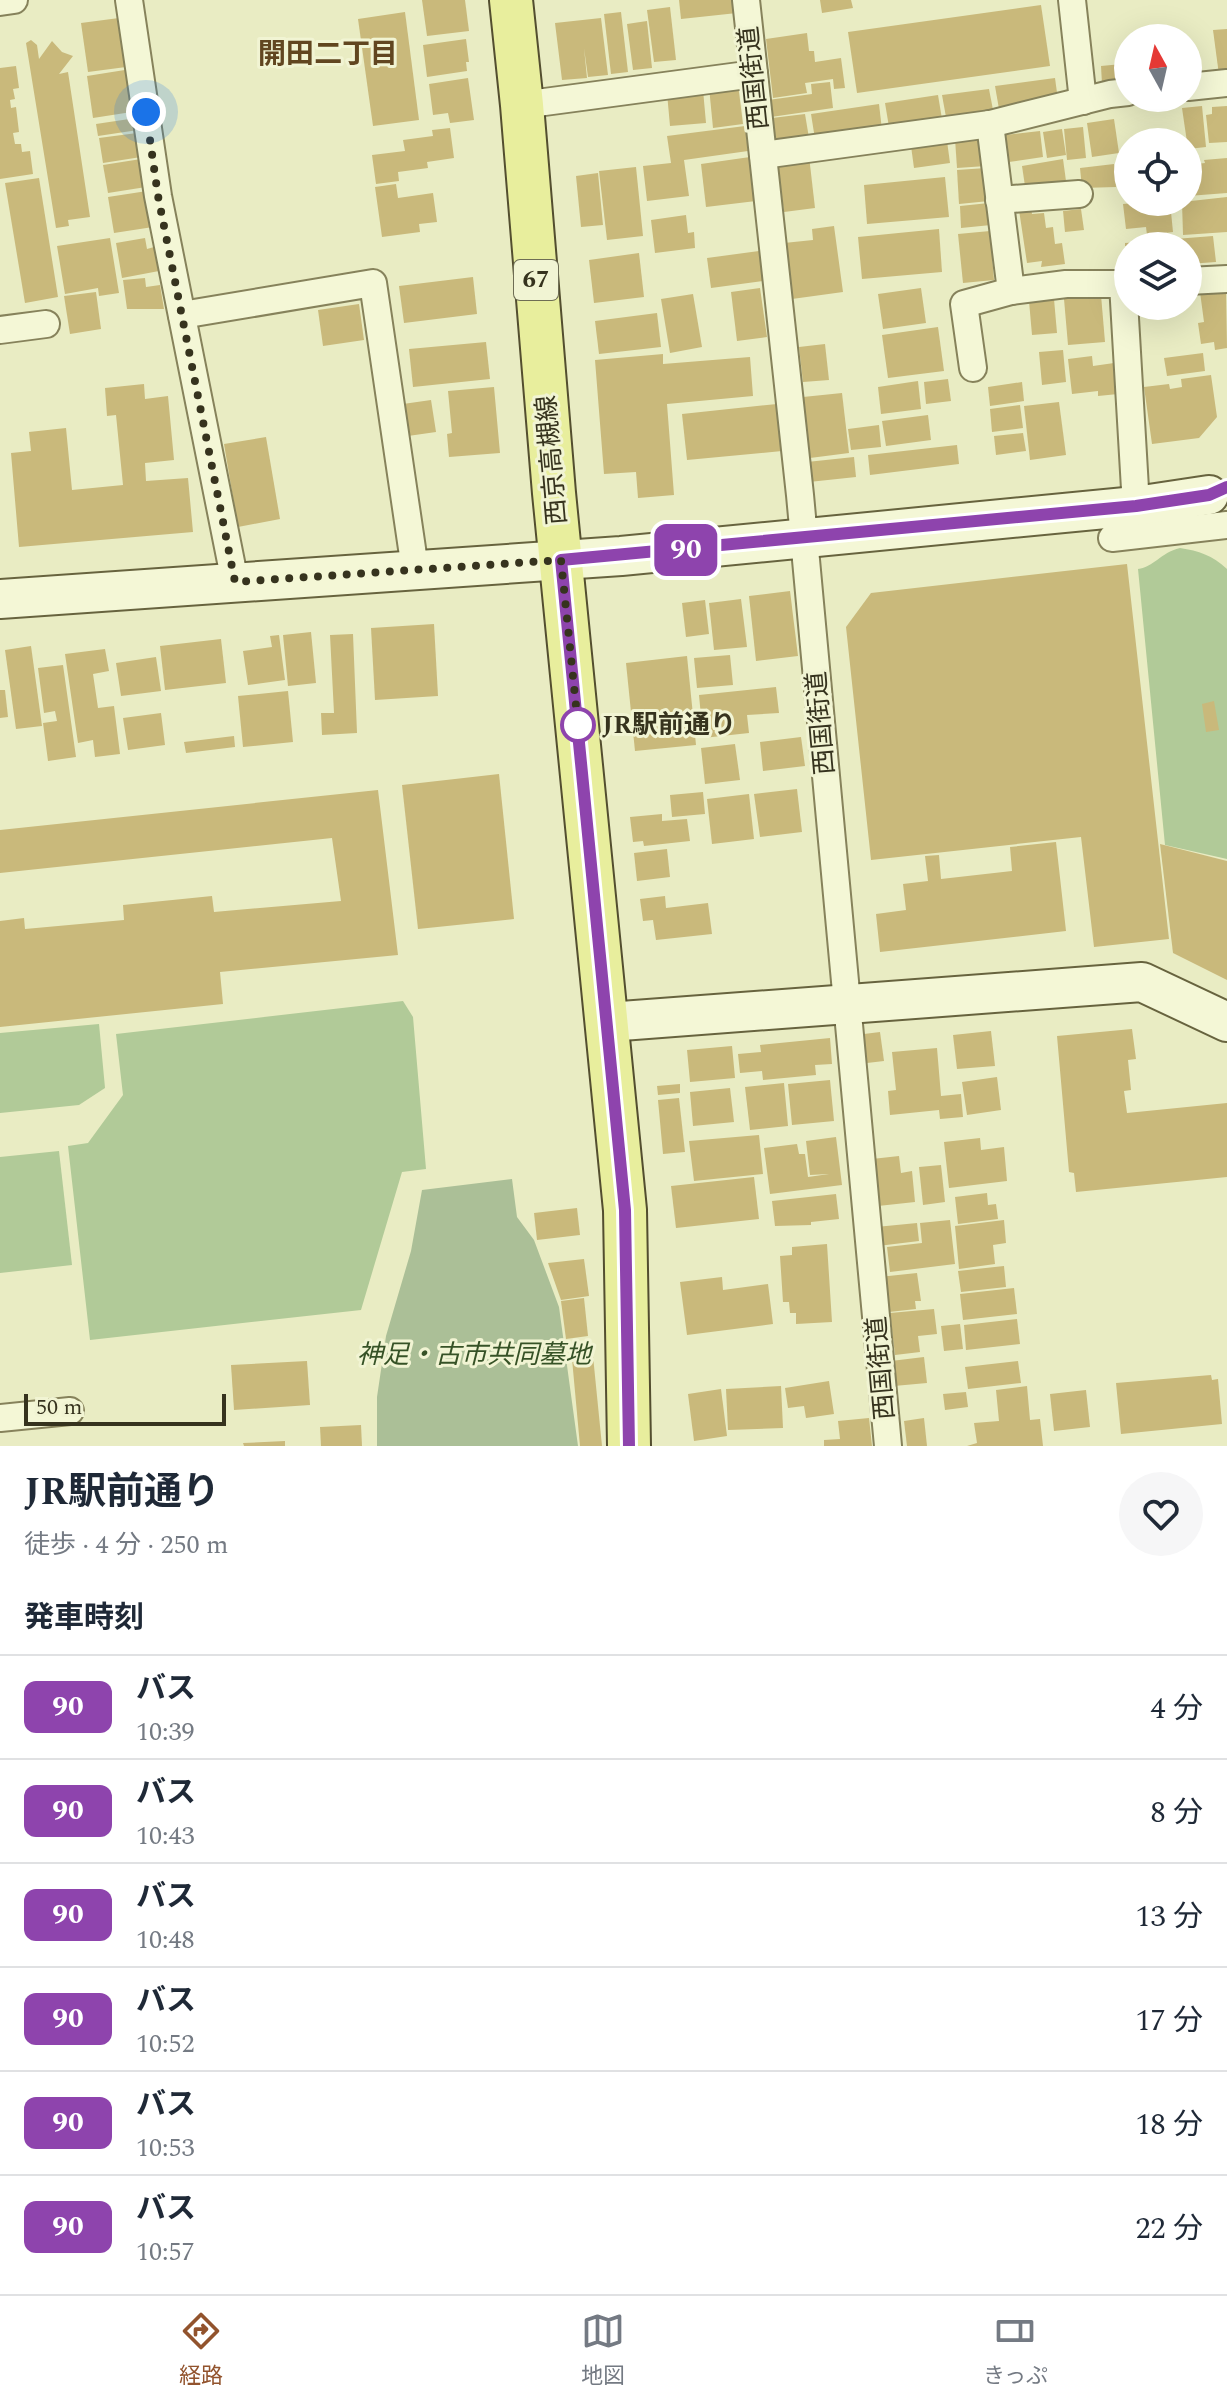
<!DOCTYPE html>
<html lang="ja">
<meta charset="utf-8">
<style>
:root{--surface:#fff;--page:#f6f6f7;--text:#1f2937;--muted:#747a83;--line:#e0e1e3;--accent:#92532d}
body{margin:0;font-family:Spectral,"Noto Sans JP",serif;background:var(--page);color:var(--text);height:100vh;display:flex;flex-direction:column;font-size:30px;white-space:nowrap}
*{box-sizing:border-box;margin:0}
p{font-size:26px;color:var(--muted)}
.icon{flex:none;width:44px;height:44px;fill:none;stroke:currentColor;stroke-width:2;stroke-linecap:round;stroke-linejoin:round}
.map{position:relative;height:1446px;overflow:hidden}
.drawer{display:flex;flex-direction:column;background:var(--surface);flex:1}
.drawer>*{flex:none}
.badge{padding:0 16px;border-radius:12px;font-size:28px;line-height:52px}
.needle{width:52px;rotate:352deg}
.buttons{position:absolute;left:1114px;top:24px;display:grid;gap:16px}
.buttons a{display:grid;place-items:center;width:88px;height:88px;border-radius:50%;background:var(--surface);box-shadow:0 8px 32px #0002;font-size:40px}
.scale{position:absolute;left:24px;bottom:20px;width:202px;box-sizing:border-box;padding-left:8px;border:4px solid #36331e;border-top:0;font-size:22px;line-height:28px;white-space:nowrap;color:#36331e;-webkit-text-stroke:6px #f1f4d3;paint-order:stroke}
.you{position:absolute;width:40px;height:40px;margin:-20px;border:6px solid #fff;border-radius:50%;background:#1a73e8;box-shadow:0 0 0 12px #1a73e833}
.map>.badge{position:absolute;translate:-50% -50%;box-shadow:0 0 0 4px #fff}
h2{padding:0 24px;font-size:30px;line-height:72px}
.round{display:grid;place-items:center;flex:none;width:84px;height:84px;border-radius:42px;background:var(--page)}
.headline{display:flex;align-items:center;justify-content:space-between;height:136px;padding:0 24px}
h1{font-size:38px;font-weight:700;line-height:60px}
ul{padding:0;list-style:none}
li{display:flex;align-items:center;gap:24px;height:104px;padding:0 24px;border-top:2px solid var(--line)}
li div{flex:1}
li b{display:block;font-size:30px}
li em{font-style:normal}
li .badge{min-width:88px;font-weight:700;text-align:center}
.tabs{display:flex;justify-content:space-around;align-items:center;height:112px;border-top:2px solid var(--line);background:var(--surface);font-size:22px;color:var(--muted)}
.tabs a{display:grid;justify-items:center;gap:4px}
.tabs .on{color:var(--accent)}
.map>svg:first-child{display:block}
</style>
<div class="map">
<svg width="1227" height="1446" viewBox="0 0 1227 1446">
<rect width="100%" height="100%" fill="#e9ecc3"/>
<g fill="#b1ca98">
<path d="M1180,548c19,3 32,7 47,21v290l-62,-14 -27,-276c16,-2 22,-16 42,-21z"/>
<path d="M403,1001l10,16 13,152 -24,3 -41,138 -271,30 -22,-194 20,-3 35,-48 -7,-61z"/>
<path d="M99,1024l6,64 -26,17 -79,8v-80z"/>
<path d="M59,1151l13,114 -72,8v-116z"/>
</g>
<path fill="#abbf97" d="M512,1179l5,38 17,23 25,67 19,139h-201v-49l9,-61 25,-85 11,-61z"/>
<g fill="#c9b97b">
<path d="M422,0h43l4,31 -42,5z"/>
<path d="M679,0h57l1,13 -56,6z"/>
<path d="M820,0h31l2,8 -31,5z"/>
<path d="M1041,5l9,61 -193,27 -9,-61z"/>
<path d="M670,7l6,53 -22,2 -7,-52z"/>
<path d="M405,12l14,108 -46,6 -15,-107z"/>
<path d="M621,12l7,60 -17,2 -7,-60z"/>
<path d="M119,18l7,49 -38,5 -7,-49z"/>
<path d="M601,18l7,57 -20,2 -4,-29 3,30 -25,2 -7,-57z"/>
<path d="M647,21l5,47 -19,2 -6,-46z"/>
<path d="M1227,29v45l-8,1 -6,-45z"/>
<path d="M807,33l2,18h5l1,11 26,-4 4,30 -11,1 -1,-10 -28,4 2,10 -34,5 -7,-59z"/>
<path d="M466,39l3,23h-3l1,9 -40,6 -4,-32z"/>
<path d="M31,40l6,5 2,14 13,-18 10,11 11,4 -14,18 9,-2 22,145 -22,3 1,6 -13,2 -30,-185z"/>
<path d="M1122,64l2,22 -22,-2 -1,-18z"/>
<path d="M16,66l3,22 -6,1 2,10 -5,1 1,8 5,-1 3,25 -6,1 2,11h6l1,8 8,-1 3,23 -33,5v-111z"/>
<path d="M131,69l7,42 -45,7 -6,-42z"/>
<path d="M468,78l6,42 -24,3 -2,-10 -15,2 -4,-31z"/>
<path d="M1055,78l3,22 -59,9 -4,-23z"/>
<path d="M830,82l3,26 -62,9 -3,-17 44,-6 -1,-10z"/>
<path d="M738,84l5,40 -30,4 -4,-41z"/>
<path d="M989,89l4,21 -47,7 -4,-22z"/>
<path d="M703,90l3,33 -36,3 -3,-33z"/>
<path d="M938,95l4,24 -53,8 -4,-24z"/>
<path d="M879,104l3,26 -67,9 -4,-25z"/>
<path d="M1202,106l4,41 -18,2 -6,-41z"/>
<path d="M1227,106v36l-18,1 -3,-28 6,-1v-7z"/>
<path d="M805,114l4,24 -34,5 -3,-25z"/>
<path d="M136,118l2,12 -40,6 -2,-12z"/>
<path d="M1114,119l5,34 -27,4 -5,-34z"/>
<path d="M745,126l3,25 -64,9 5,36 -42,5 -4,-35 28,-3 -4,-27z"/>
<path d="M1083,127l3,31 -19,2 -3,-31z"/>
<path d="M450,128l4,30 -27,4 1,6 -30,4 1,9 -23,3 -4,-29 33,-4 -2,-11 30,-4 -1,-6z"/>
<path d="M1062,129l4,26 -19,3 -4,-26z"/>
<path d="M1040,131l3,26 -34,5 -3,-27z"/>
<path d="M137,133l4,24 -38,6 -4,-25z"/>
<path d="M984,137l2,29 -29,2 -2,-29z"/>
<path d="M947,141l3,22 -36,5 -3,-22z"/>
<path d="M809,156l6,52 -31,4 -7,-52z"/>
<path d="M750,157l6,44 -50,6 -5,-43z"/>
<path d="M1227,158v35l-39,3v-31l17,-2 -1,-3z"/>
<path d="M141,159l5,28 -38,6 -5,-28z"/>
<path d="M1063,159l3,22 -41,5 -3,-20z"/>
<path d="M1114,164l2,23 -34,1 -2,-20z"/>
<path d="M636,167l7,69 -36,4 -8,-69z"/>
<path d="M986,168l3,33 -30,3 -2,-34z"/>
<path d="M598,173l5,52 -22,2 -5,-51z"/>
<path d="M945,177l4,40 -82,7 -3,-39z"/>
<path d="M39,178l19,119 -33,6 -20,-120z"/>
<path d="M396,184l2,14 35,-5 4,29 -18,2 1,8 -38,5 -7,-50z"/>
<path d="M147,191l6,36 -39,6 -6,-36z"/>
<path d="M1227,197v35l-44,3 -1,-33z"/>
<path d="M1145,202h25l3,30 -26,3 -1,-8 -20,2 -3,-25z"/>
<path d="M989,203l2,22 -30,3 -1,-22z"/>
<path d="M1031,208l1,6 12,-1 2,15 7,-1 2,17 7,-1 3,21 -24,3 1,-6 -15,2 -8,-53z"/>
<path d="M1081,209l3,21 -19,2 -2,-21z"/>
<path d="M686,215l2,18 6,-1 1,16 -40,5 -4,-33z"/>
<path d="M834,226l9,66 -51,7 -8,-56 29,-3 -1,-11z"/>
<path d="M939,229l3,43 -80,7 -4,-42z"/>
<path d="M990,231l4,49 -31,3 -5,-49z"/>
<path d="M1213,236l3,26 -28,2v-18h-12l-1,-7z"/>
<path d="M110,238l9,55 -20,3 -1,-8 -33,6 -8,-48z"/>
<path d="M145,238l2,11 7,-2 5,24 -37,7 -6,-35z"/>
<path d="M1170,240l1,6h-46v-3z"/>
<path d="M759,251l4,30 -52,7 -4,-30z"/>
<path d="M639,253l5,44 -50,6 -5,-43z"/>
<path d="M473,277l4,37 -73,9 -5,-37z"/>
<path d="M145,278l1,9 14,-2 4,24h-37l-4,-29z"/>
<path d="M760,288l7,49 -30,4 -6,-49z"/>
<path d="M921,288l5,35 -43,6 -5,-35z"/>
<path d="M1226,289l1,59 -12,2 -1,-8 -13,2 -3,-21 6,-1 -4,-30z"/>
<path d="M96,292l5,37 -31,5 -6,-38z"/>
<path d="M693,294l9,53 -32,6 -9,-54z"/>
<path d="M1101,295l4,47 -37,3 -4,-46z"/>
<path d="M1054,299l3,34 -25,2 -3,-34z"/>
<path d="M359,304l5,36 -41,6 -5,-36z"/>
<path d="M657,313l4,34 -62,7 -4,-33z"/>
<path d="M938,327l6,44 -56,7 -6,-43z"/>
<path d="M486,342l4,37 -77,8 -4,-38z"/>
<path d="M825,344l4,36 -26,2 -4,-35z"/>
<path d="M1063,350l3,32 -24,3 -3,-33z"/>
<path d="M1203,353l2,18 -38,5 -3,-18z"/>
<path d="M663,354v10l87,-7 3,39 -86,8 7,91 -36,3 -2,-26 -32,2 -9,-114z"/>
<path d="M1092,356l1,10 21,-3 4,31 -20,2v-5l-26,3 -4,-35z"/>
<path d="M1211,375l6,42 -18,21 -47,6 -8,-57 25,-3 1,5 12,-2 -1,-8z"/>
<path d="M948,379l3,22 -25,3 -2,-22z"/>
<path d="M918,381l3,28 -40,5 -3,-27z"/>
<path d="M1022,382l2,19 -34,5 -2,-19z"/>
<path d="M144,384l1,15 23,-3 6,64 -29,3 1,18 42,-3 5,54 -174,15 -8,-94 20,-2 -2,-19 37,-4 6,62 51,-5 -7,-70 -9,1 -2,-28z"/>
<path d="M494,387l6,66 -51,4 -2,-23 5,-1 -4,-42z"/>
<path d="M842,393l7,60 -39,5 -7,-61z"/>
<path d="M431,400l5,32 -28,4 -5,-32z"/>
<path d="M1059,402l7,53 -36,5 -6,-54z"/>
<path d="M777,404l5,47 -95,9 -5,-46z"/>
<path d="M1020,405l3,23 -31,4 -2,-23z"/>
<path d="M928,415l3,25 -45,6 -4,-25z"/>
<path d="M879,425l2,22 -30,3 -3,-21z"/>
<path d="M1023,433l3,18 -30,4 -2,-19z"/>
<path d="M266,437l14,82 -42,8 -14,-83z"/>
<path d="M957,445l2,19 -89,11 -2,-20z"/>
<path d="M854,457l2,20 -47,5 -2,-20z"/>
<path d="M1127,564l42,375 -75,8 -13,-110 -210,23 -25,-233 25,-34z"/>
<path d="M790,591l8,65 -42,5 -7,-65z"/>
<path d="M741,599l6,48 -33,3 -5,-47z"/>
<path d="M705,600l4,34 -23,3 -4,-34z"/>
<path d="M434,624l4,72 -63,4 -4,-72z"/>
<path d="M311,632l5,51 -28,3 -5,-51z"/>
<path d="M353,634l4,99 -35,2 -1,-22h13l-4,-78z"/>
<path d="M279,635l6,45 -37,5 -5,-34 29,-4 -2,-11z"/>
<path d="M221,639l5,44 -61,7 -5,-44z"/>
<path d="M31,646l11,80 -26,3 -11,-79z"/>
<path d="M105,649l4,22 -16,3 5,34 16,-2 6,48 -25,3 -2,-17 -15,3 -13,-89z"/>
<path d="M730,655l3,30 -36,3 -3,-30z"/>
<path d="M687,656l9,89 -61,6 -9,-88z"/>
<path d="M156,657l5,34 -40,5 -5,-33z"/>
<path d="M63,665l13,92 -28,4 -5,-38 14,-2 -2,-10 -11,2 -6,-45z"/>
<path d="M776,687l3,26 -32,2 2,18 -46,5 -4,-43z"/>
<path d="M0,690h5l3,27 -8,1z"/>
<path d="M288,691l5,51 -50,5 -5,-51z"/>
<path d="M1214,701l5,29 -13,2 -4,-28z"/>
<path d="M161,713l4,32 -37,5 -5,-32z"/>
<path d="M234,736l1,11 -49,6 -2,-11z"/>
<path d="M801,737l4,29 -42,5 -3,-29z"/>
<path d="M735,744l5,36 -35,4 -4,-36z"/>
<path d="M499,774l15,145 -96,10 -16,-144z"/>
<path d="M797,789l5,43 -42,5 -6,-43z"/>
<path d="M378,790l20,165 -178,17 3,32 -223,23v-106l24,-3 1,11 99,-9 -1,-15 89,-9 2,16 127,-11 -9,-63 -332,35v-43z"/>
<path d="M703,792l2,22 -33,3 -2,-22z"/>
<path d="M749,794l5,45 -42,5 -5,-45z"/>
<path d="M662,814v7l25,-2 3,22 -46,5 -1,-5 -10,1 -3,-25z"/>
<path d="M1056,842l10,89 -186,21 -4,-38 30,-4 -3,-26 25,-3 -3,-25 14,-1 2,24 71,-8 -2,-24z"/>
<path d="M1160,844l67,17v119l-54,-27z"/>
<path d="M667,849l3,28 -33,4 -3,-28z"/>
<path d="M665,896l1,12 42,-5 4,31 -56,6 -3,-20 -10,1 -3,-22z"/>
<path d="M1132,1029l4,30 -8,1 3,30 -7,1 3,22 100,-10v74l-151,15 -2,-19 -5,-1 -12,-136z"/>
<path d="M991,1031l4,35 -38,3 -4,-34z"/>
<path d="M880,1032l4,29 -17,2 -3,-29z"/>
<path d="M830,1038l2,26 -17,1 1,10 -53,5 -1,-9 -22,2 -2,-19 23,-2 -1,-7z"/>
<path d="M732,1046l3,32 -45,4 -3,-32z"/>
<path d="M937,1048l4,48 20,-2 2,23 -23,2 -1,-9 -49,5 -2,-24 8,-1 -4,-38z"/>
<path d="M997,1077l4,33 -34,5 -5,-33z"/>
<path d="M830,1080l4,41 -42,4 -4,-41z"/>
<path d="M784,1083l4,43 -38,4 -5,-43z"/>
<path d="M680,1084v9l-22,2 -1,-9z"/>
<path d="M730,1088l4,34 -41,4 -3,-34z"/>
<path d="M679,1098l6,54 -22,2 -5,-54z"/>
<path d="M759,1135l4,39 -69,7 -5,-40z"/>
<path d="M836,1137l6,48 -72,9 -6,-46 33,-4 2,10h6l3,23 21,-3 -19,1 -4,-34z"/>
<path d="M980,1138l1,12 23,-3 3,34 -58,7 -5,-46z"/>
<path d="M899,1156l2,17 11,-2 3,31 -37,4 -6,-47z"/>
<path d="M941,1165l4,37 -22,3 -4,-38z"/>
<path d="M754,1177l5,42 -83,9 -5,-42z"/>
<path d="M987,1193l1,12 8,-1 2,15 -40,5 -3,-27z"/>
<path d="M836,1194l3,25 -28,3v3l-36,1 -3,-25z"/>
<path d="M577,1208l3,27 -43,5 -3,-27z"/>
<path d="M950,1220l5,44 -65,8 -3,-25 35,-4 -2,-20z"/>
<path d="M1004,1220l2,23 -13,2 2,19 -36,5 -4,-43z"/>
<path d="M917,1223l2,18 -41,5 -2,-19z"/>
<path d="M827,1244l5,78 -36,2v-11h-6l-1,-11h-6l-3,-46 12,-1v-8z"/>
<path d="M584,1259l5,37 -28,4 -13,-37z"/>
<path d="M1004,1266l2,21 -45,5 -3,-21z"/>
<path d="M917,1273l4,28h-6l1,8 -27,3 -10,-35z"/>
<path d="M722,1277l1,13 45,-6 5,40 -86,11 -7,-53z"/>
<path d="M1014,1288l3,26 -54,6 -3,-26z"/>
<path d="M584,1298l4,38 -22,3 -5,-38z"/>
<path d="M934,1309l3,25 -19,2 2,16 -25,3 -5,-42z"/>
<path d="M1017,1319l3,25 -54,6 -2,-25z"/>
<path d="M960,1324l3,25 -19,2 -3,-25z"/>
<path d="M592,1346l10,100h-22l-9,-98z"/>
<path d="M924,1357l3,26 -33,3 -3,-25z"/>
<path d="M307,1361l3,44 -76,5 -3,-45z"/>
<path d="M1018,1361l3,22 -53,6 -3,-22z"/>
<path d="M1211,1375l1,5 6,-1 4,45 -101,10 -5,-51z"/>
<path d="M829,1381l5,33 -28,4 -2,-12 -16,2 -3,-20z"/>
<path d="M781,1386l2,42 -55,2 -2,-41z"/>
<path d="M1027,1386l3,34 10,-1 3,27h-76l10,-3 -3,-20 25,-2 -3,-31z"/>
<path d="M721,1389l6,47 -33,5 -6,-47z"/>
<path d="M1086,1390l4,37 -36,4 -4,-37z"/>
<path d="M966,1392l2,15 -23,3 -2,-16z"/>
<path d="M869,1418l3,28h-48v-6l16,-1 -2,-18z"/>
<path d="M924,1418l3,28h-20l-3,-25z"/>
<path d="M361,1425l1,21h-41l-1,-19z"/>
<path d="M285,1441v5h-41l-1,-3z"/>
</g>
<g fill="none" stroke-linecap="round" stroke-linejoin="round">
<defs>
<g id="street">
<path d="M129,0l29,196 77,386"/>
<path d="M746,0l54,495 88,951"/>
<path d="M1072,0l11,101"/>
<path d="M0,2l14,-2"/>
<path d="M1188,87l39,-4"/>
<path d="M522,105l232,-31"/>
<path d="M763,155l227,-31 120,-30 18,-2"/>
<path d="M999,200l80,-6"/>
<path d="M1188,281l39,-2"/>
<path d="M1128,283l-5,1 13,222"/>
<path d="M1011,291l55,-7h57"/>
<path d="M182,315l191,-32 42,286"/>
<path d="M0,330l46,-6"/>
<path d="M973,368l-9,-64 47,-13 -21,-167"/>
<path d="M1112,538l115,-13"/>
<path d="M0,1418l70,-7"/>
</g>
<g id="secondary">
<path d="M0,599l621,-43 515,-50 73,-11"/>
<path d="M608,1022l534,-40 85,40"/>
</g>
<path id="primary" d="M511,0l11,105 32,388 71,717 4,236"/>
</defs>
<use href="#street" stroke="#86825b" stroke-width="30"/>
<use href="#secondary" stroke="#67633e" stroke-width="42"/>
<use href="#primary" stroke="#534e2f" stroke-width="46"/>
<use href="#street" stroke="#f4f7d6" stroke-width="26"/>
<use href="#secondary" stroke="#f4f7d6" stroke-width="38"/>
<use href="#primary" stroke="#e8ee9d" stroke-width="42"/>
</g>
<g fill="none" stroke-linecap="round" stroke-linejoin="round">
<defs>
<path id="line" d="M629,1446l-4,-236 -64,-650 575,-54 73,-11 18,-8"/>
</defs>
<use href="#line" stroke="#fff" stroke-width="18"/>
<use href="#line" stroke="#8e44ad" stroke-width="12"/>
<path stroke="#36331e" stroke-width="8" stroke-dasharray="0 14.4" d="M146,112l12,84 77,386 326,-22 18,175 -1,-10"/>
</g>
<circle fill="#fff" stroke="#8e44ad" stroke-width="4" cx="578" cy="725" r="16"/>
<g text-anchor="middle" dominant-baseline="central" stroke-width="6" stroke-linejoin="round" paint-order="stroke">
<rect fill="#f1f4d3" stroke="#6e6d54" stroke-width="2" x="514" y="260" width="44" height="40" rx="6"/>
<g font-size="24" font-weight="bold" fill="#36331e">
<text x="536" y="280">67</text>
</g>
<g font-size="26" fill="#36331e" stroke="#f1f4d3">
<text transform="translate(754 78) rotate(-96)">西国街道</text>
<text transform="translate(552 460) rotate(-95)">西京高槻線</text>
<text transform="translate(821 723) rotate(-95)">西国街道</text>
<text transform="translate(881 1368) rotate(-95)">西国街道</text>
</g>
<g font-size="26" font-weight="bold" fill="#36331e" stroke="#f1f4d3" text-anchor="start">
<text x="602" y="725">JR駅前通り</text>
</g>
<g font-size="26" font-style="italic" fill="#365226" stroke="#f1f4d3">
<text x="474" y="1355">神足・古市共同墓地</text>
</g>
<g font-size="28" font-weight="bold" fill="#614620" stroke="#f1f4d3">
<text x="328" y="54">開田二丁目</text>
</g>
</g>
</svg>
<div class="buttons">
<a><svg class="needle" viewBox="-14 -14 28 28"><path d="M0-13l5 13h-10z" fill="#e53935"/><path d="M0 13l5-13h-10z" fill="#747a83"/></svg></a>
<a><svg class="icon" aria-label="locate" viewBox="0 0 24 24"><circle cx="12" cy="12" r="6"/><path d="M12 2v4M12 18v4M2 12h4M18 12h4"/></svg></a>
<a><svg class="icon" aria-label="layers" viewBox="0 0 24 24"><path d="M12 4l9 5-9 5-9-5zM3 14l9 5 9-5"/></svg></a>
</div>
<div class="scale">50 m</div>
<div class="you" style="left:146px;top:112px"></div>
<b class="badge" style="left:686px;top:550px;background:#8e44ad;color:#fff">90</b>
</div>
<section class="drawer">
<div class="headline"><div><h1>JR駅前通り</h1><p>徒歩 · 4 分 · 250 m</p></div><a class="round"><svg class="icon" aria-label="heart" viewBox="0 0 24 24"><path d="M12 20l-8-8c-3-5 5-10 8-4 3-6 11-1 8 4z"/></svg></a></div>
<h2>発車時刻</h2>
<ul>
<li><span class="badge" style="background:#8e44ad;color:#fff">90</span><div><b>バス</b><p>10:39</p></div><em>4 分</em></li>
<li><span class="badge" style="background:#8e44ad;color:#fff">90</span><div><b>バス</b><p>10:43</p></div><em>8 分</em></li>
<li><span class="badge" style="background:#8e44ad;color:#fff">90</span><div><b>バス</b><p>10:48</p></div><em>13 分</em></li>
<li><span class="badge" style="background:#8e44ad;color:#fff">90</span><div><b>バス</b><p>10:52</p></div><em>17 分</em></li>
<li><span class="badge" style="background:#8e44ad;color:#fff">90</span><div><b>バス</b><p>10:53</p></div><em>18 分</em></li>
<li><span class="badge" style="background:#8e44ad;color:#fff">90</span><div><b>バス</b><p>10:57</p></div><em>22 分</em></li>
</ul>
</section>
<nav class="tabs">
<a class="on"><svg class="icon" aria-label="directions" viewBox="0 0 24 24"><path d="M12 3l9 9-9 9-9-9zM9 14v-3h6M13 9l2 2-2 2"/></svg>経路</a>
<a><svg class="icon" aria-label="map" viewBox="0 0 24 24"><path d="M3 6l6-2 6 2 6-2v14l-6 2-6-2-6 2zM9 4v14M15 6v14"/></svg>地図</a>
<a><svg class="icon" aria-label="tickets" viewBox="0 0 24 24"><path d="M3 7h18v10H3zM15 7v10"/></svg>きっぷ</a>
</nav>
